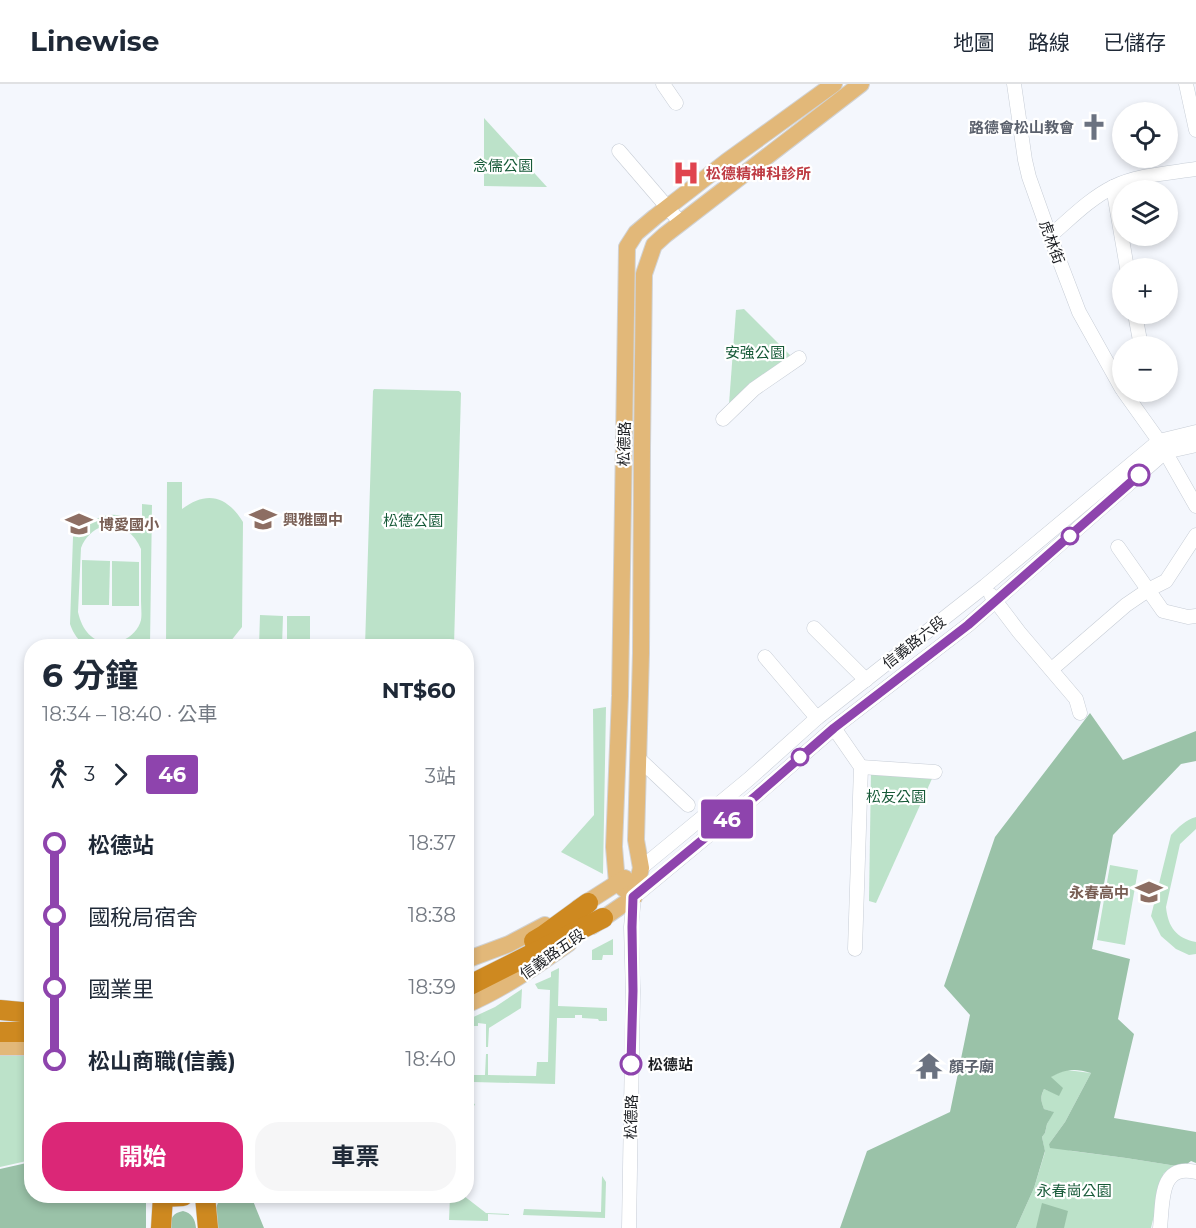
<!DOCTYPE html>
<html lang="zh-TW">
<meta charset="utf-8">
<style>
:root{--surface:#fff;--page:#f6f6f7;--text:#1f2937;--muted:#747a83;--line:#e0e1e3;--accent:#db2777}
body{margin:0;font-family:Montserrat,"Noto Sans TC",sans-serif;background:var(--page);color:var(--text);height:100vh;display:flex;flex-direction:column;font-size:22px;white-space:nowrap}
*{box-sizing:border-box;margin:0}
p{font-size:20px;color:var(--muted)}
.icon{flex:none;width:33px;height:33px;fill:none;stroke:currentColor;stroke-width:2;stroke-linecap:round;stroke-linejoin:round}
.map{position:relative;flex:1;overflow:hidden}
.sheet{position:absolute;left:24px;top:555px;width:450px;height:564px;display:flex;flex-direction:column;background:var(--surface);border-radius:24px;box-shadow:0 3px 9px #0003}
.sheet>*{flex:none}
.badge{padding:0 12px;border-radius:4px;font-size:21px;line-height:39px}
.buttons{position:absolute;left:1112px;top:18px;display:grid;gap:12px}
.buttons a{display:grid;place-items:center;width:66px;height:66px;border-radius:50%;background:var(--surface);box-shadow:0 3px 9px #0003;font-size:30px}
.map>.badge{position:absolute;translate:-50% -50%;box-shadow:0 0 0 3px #fff}
.legs{display:flex;align-items:center;gap:9px;height:66px;padding:0 18px;font-size:20px}
.legs p{margin-inline-start:auto}
.headline{display:flex;align-items:center;justify-content:space-between;height:102px;padding:0 18px}
h1{font-size:33px;font-weight:700;line-height:45px}
.cta{display:flex;gap:12px;margin-top:auto;padding:12px 18px}
.cta a{flex:1;height:69px;border-radius:24px;background:var(--accent);color:#fff;font-size:24px;font-weight:700;line-height:69px;text-align:center}
.cta a+a{background:var(--page);color:var(--text)}
ul{padding:0 18px;list-style:none}
li{display:flex;align-items:center;gap:21px;height:72px;font-size:22px}
li i{display:grid;place-items:center;width:9px;height:100%;margin:0 8px;background:currentColor}
li i::after{content:'';width:15px;height:15px;margin:-8px;border:4px solid;border-radius:50%;background:var(--surface)}
li p{margin-inline-start:auto}
li:first-child i{background:linear-gradient(#0000 50%,currentColor 0)}
li:last-child i{background:linear-gradient(currentColor 50%,#0000 0)}
header{display:flex;align-items:center;gap:36px;box-sizing:border-box;height:84px;padding:0 30px;background:var(--surface);border-bottom:2px solid var(--line)}
header strong{font-size:28px}
nav{display:flex;gap:33px;margin-inline-start:auto;font-size:21px}
.map>svg:first-child{display:block}
</style>
<header>
<strong>Linewise</strong>
<nav><a>地圖</a><a>路線</a><a>已儲存</a></nav>
</header>
<div class="map">
<svg width="1196" height="1144" viewBox="0 0 1196 1144">
<rect width="100%" height="100%" fill="#f4f7fd"/>
<g fill="#bce2c9" fill-rule="evenodd">
<path d="M484,34l63,69 -63,-1z"/>
<path d="M744,225l47,47 -62,48 7,-94z"/>
<path d="M374,305l85,2 2,2 -7,253h-89l8,-255z"/>
<path d="M167,398h15v27c25,-19 45,-13 61,13l-1,105 -12,15 -8,4h-36l-5,-1v1h-15z"/>
<path d="M142,420l10,1 -2,141h-8l-1,-6 -8,6h-46c-9,-5 -14,-13 -17,-22l3,-87c19,-22 48,-34 69,-6zM103,442c18,-2 31,6 38,23 0,17 0,35 0,52 0,6 1,13 0,19 -2,9 -10,17 -18,20 -24,9 -40,-5 -45,-28l3,-64c4,-11 12,-18 22,-22z"/>
<path d="M82,476l28,1 -1,44h-27z"/>
<path d="M112,477l27,1v44h-27z"/>
<path d="M260,531l23,1 -1,30h-23z"/>
<rect x="287" y="532" width="23" height="30"/>
<path d="M606,623l-3,167 -42,-22 33,-37 -1,-106z"/>
<path d="M871,686l64,2 -59,131 -7,-2z"/>
<path d="M1196,733v12l-16,15 -14,63c2,20 10,31 30,35v12l-7,1 -13,-6 -15,-13 -10,-20 20,-81c8,-8 14,-15 25,-18z"/>
<path d="M1110,781l28,5 -13,75 -28,-5z"/>
<path d="M613,855v16h-10l-1,5h-10v-10z"/>
<path d="M559,884l-1,38 49,2v13h-8l-1,-2 -16,-1v-3h-7v3h-18l-2,66 -82,-2 -1,21 3,1 -8,17v-46h18l1,-21h2v21l48,1 1,-14h11l2,-72 -12,-1 -3,-5 16,-7v-5z"/>
<path d="M522,905l-1,19 -32,20 -1,19h-2v-23l-8,-1v3h-7v3h-4v-9l28,-13z"/>
<path d="M0,969l31,1v106l-31,7z"/>
<path d="M1067,986l24,3 -26,49 -16,22 23,7 54,7 57,9 -19,6c-4,8 -3,16 -5,25 -2,10 -6,20 -8,30h-135l18,-40 11,-36 -3,-15 3,-4 2,-9 6,-12 -9,-3c-3,-8 -4,-12 0,-20l15,6 -9,-18 10,-5z"/>
<path d="M602,1092l4,6 -1,36 -82,-3 1,-6 77,3z"/>
<path d="M450,1112h14l22,17 23,1v1l-21,-1v7l-39,-1z"/>
</g>
<g fill="#9ac2a8">
<path d="M1090,629l33,47 73,-29v30l-15,3 -68,71 -21,114 38,10 -12,60 16,15 -20,84 82,14v31l-5,-2 -8,6 -57,-9 -76,-10 -1,-4 16,-22 26,-49c-16,-5 -26,-4 -40,4l12,11 -4,8 -15,-7c-4,8 -3,12 0,20l10,3 -7,12 -2,9 -3,4 3,14 -11,37 -18,40h-176l27,-77 83,-39 20,-97 -26,-29 51,-149z"/>
<path d="M31,1078l1,34h114v32h-146v-59z"/>
<path d="M218,1112h33l13,32h-47l-1,-20 3,-8z"/>
<path d="M1042,1119l26,8 -4,17h-28z"/>
<path d="M183,1127c9,2 12,8 13,17h-26c0,-10 3,-15 13,-17z"/>
</g>
<g fill="none" stroke-linecap="round" stroke-linejoin="round">
<defs>
<g id="minor">
<path d="M663,0l13,19"/>
<path d="M1014,0l11,76 4,17 21,59 29,76 43,77"/>
<path d="M1186,0l10,46"/>
<path d="M619,67l61,71"/>
<path d="M1113,103l14,81"/>
<path d="M1050,152c20,-17 39,-37 63,-49 24,-12 57,-14 83,-18"/>
<path d="M1135,230l6,32"/>
<path d="M1124,308l35,49 37,65"/>
<path d="M723,335l31,-30 45,-31"/>
<path d="M1118,463l45,64 25,6 8,-1"/>
<path d="M991,511l28,37 57,67 4,14"/>
<path d="M814,544l52,52"/>
<path d="M765,573l52,61"/>
<path d="M1052,585l74,-64 22,-15 18,-9 30,-46"/>
<path d="M834,644l27,39 -6,182"/>
<path d="M638,674l50,47"/>
<path d="M861,683l74,5"/>
<path d="M641,784l108,-89 68,-61 168,-132 174,-145 37,-9"/>
<path d="M629,1144l4,-237 -2,-64 3,-30 123,-102 77,-67 134,-103 197,-173 31,-7"/>
<path d="M1160,1144c3,-26 -1,-65 36,-56"/>
</g>
<g id="major">
<path d="M634,813l-17,-14 -3,-36 6,-151 7,-449 9,-14 19,-16 71,-55 108,-78"/>
<path d="M634,813l7,-29 -5,-28 5,-187 1,-205 2,-174 10,-29 11,-10 196,-151"/>
<path d="M578,824l47,-30"/>
<path d="M592,842l42,-29"/>
<path d="M466,876l43,-16 36,-19"/>
<path d="M466,921c37,-16 70,-39 103,-62"/>
<path d="M0,963h32"/>
</g>
<g id="highway">
<path d="M534,857l10,-6 44,-32"/>
<path d="M466,903l137,-69"/>
<path d="M0,926l32,3"/>
<path d="M0,948h32"/>
<path d="M205,1112l3,32"/>
<path d="M163,1113l20,-1"/>
<path d="M161,1144l2,-32"/>
</g>
</defs>
<use href="#minor" stroke="#c7cdd6" stroke-width="15"/>
<use href="#major" stroke="#d1d2d3" stroke-width="18"/>
<use href="#highway" stroke="#d1d2d3" stroke-width="21"/>
<use href="#minor" stroke="#fff" stroke-width="14"/>
<use href="#major" stroke="#e2b879" stroke-width="16"/>
<use href="#highway" stroke="#ce8920" stroke-width="20"/>
</g>
<g fill="none" stroke-linecap="round" stroke-linejoin="round">
<defs>
<path id="line-1" d="M631,980l2,-73 -1,-64 1,-30 124,-102 77,-67 134,-103 171,-150"/>
</defs>
<use href="#line-1" stroke="#fff" stroke-width="14"/>
<use href="#line-1" stroke="#8e44ad" stroke-width="9"/>
</g>
<defs>
<symbol id="church-bare" viewBox="-9 -9 18 18"><path d="M-1.2-6h2.4v3.5h3.3v2.4h-3.3V6h-2.4V-.1h-3.3v-2.4h3.3Z" fill="#6b7280" stroke="#fff" stroke-width="2.5" paint-order="stroke"/></symbol>
<symbol id="hospital-bare" viewBox="-9 -9 18 18"><path d="M-5-5h3v3.5h4V-5h3V5h-3V1.5h-4V5h-3Z" fill="#e0444e" stroke="#fff" stroke-width="2.5" paint-order="stroke"/></symbol>
<symbol id="school-bare" viewBox="-9 -9 18 18"><path d="M0-5L7-2L0 1L-7-2ZM-4 1L0 2.5L4 1V4Q0 6-4 4Z" fill="#8d6e63" stroke="#fff" stroke-width="2.5" paint-order="stroke"/></symbol>
<symbol id="temple-bare" viewBox="-9 -9 18 18"><path d="M0-6L5-2H3V0L6.5 2.5H4V6H1.5V3h-3V6H-4V2.5H-6.5L-3 0V-2H-5Z" fill="#6b7280" stroke="#fff" stroke-width="2.5" paint-order="stroke"/></symbol>
</defs>
<g fill-rule="evenodd">
<use href="#church-bare" x="1075" y="24" width="38" height="38"/>
<use href="#hospital-bare" x="667" y="70" width="38" height="38"/>
<use href="#school-bare" x="244" y="416" width="38" height="38"/>
<use href="#school-bare" x="60" y="421" width="38" height="38"/>
<use href="#school-bare" x="1130" y="789" width="38" height="38"/>
<use href="#temple-bare" x="910" y="963" width="38" height="38"/>
</g>
<g fill="#fff" stroke="#8e44ad" stroke-width="3">
<circle cx="1139" cy="391" r="10"/>
<circle cx="1070" cy="452" r="8"/>
<circle cx="800" cy="673" r="8"/>
<circle cx="631" cy="980" r="10"/>
</g>
<g text-anchor="middle" dominant-baseline="central" stroke-width="4.5" stroke-linejoin="round" paint-order="stroke">
<g font-size="15" font-weight="bold" fill="#5b616d" stroke="#fff" text-anchor="end">
<text x="1074" y="43">路德會松山教會</text>
<text x="949" y="982" text-anchor="start">顏子廟</text>
</g>
<g font-size="15" fill="#175a38" stroke="#fff">
<text x="503" y="81">念儒公園</text>
<text x="755" y="268">安強公園</text>
<text x="413" y="436">松德公園</text>
<text x="896" y="712">松友公園</text>
<text x="1074" y="1106">永春崗公園</text>
</g>
<g font-size="15" font-weight="bold" fill="#be3a42" stroke="#fff" text-anchor="start">
<text x="706" y="89">松德精神科診所</text>
</g>
<g font-size="15" fill="#1b1d21" stroke="#fff">
<text transform="translate(1052 158) rotate(70)">虎林街</text>
<text transform="translate(624 360) rotate(-89)">松德路</text>
<text transform="translate(914 558) rotate(-38)">信義路六段</text>
<text transform="translate(552 870) rotate(-35)">信義路五段</text>
<text transform="translate(631 1033) rotate(-89)">松德路</text>
</g>
<g font-size="15" font-weight="bold" fill="#785e54" stroke="#fff" text-anchor="start">
<text x="283" y="435">興雅國中</text>
<text x="99" y="440">博愛國小</text>
<text x="1129" y="808" text-anchor="end">永春高中</text>
</g>
<g font-size="15" font-weight="bold" fill="#1b1d21" stroke="#fff" text-anchor="start">
<text x="648" y="980">松德站</text>
</g>
</g>
</svg>
<div class="buttons">
<a><svg class="icon" aria-label="locate" viewBox="0 0 24 24"><circle cx="12" cy="12" r="6"/><path d="M12 2v4M12 18v4M2 12h4M18 12h4"/></svg></a>
<a><svg class="icon" aria-label="layers" viewBox="0 0 24 24"><path d="M12 4l9 5-9 5-9-5zM3 14l9 5 9-5"/></svg></a>
<a>+</a>
<a>−</a>
</div>
<b class="badge" style="left:727px;top:735px;background:#8e44ad;color:#fff">46</b>
<section class="sheet">
<div class="headline"><div><h1>6 分鐘</h1><p>18:34 – 18:40 · 公車</p></div><b>NT$60</b></div>
<div class="legs"><svg class="icon" aria-label="walk" viewBox="0 0 24 24"><circle cx="13" cy="4" r="2"/><path d="M13 8l-2 6 4 7M11 14l-3 7M7 12l3-4h3l4 4"/></svg>3<svg class="icon" aria-label="forward" viewBox="0 0 24 24"><path d="M9 5l7 7-7 7"/></svg><b class="badge" style="background:#8e44ad;color:#fff">46</b><p>3站</p></div>
<ul>
<li><i style="color:#8e44ad"></i><b>松德站</b><p>18:37</p></li>
<li><i style="color:#8e44ad"></i><span>國稅局宿舍</span><p>18:38</p></li>
<li><i style="color:#8e44ad"></i><span>國業里</span><p>18:39</p></li>
<li><i style="color:#8e44ad"></i><b>松山商職(信義)</b><p>18:40</p></li>
</ul>
<div class="cta"><a>開始</a><a>車票</a></div>
</section>
</div>
